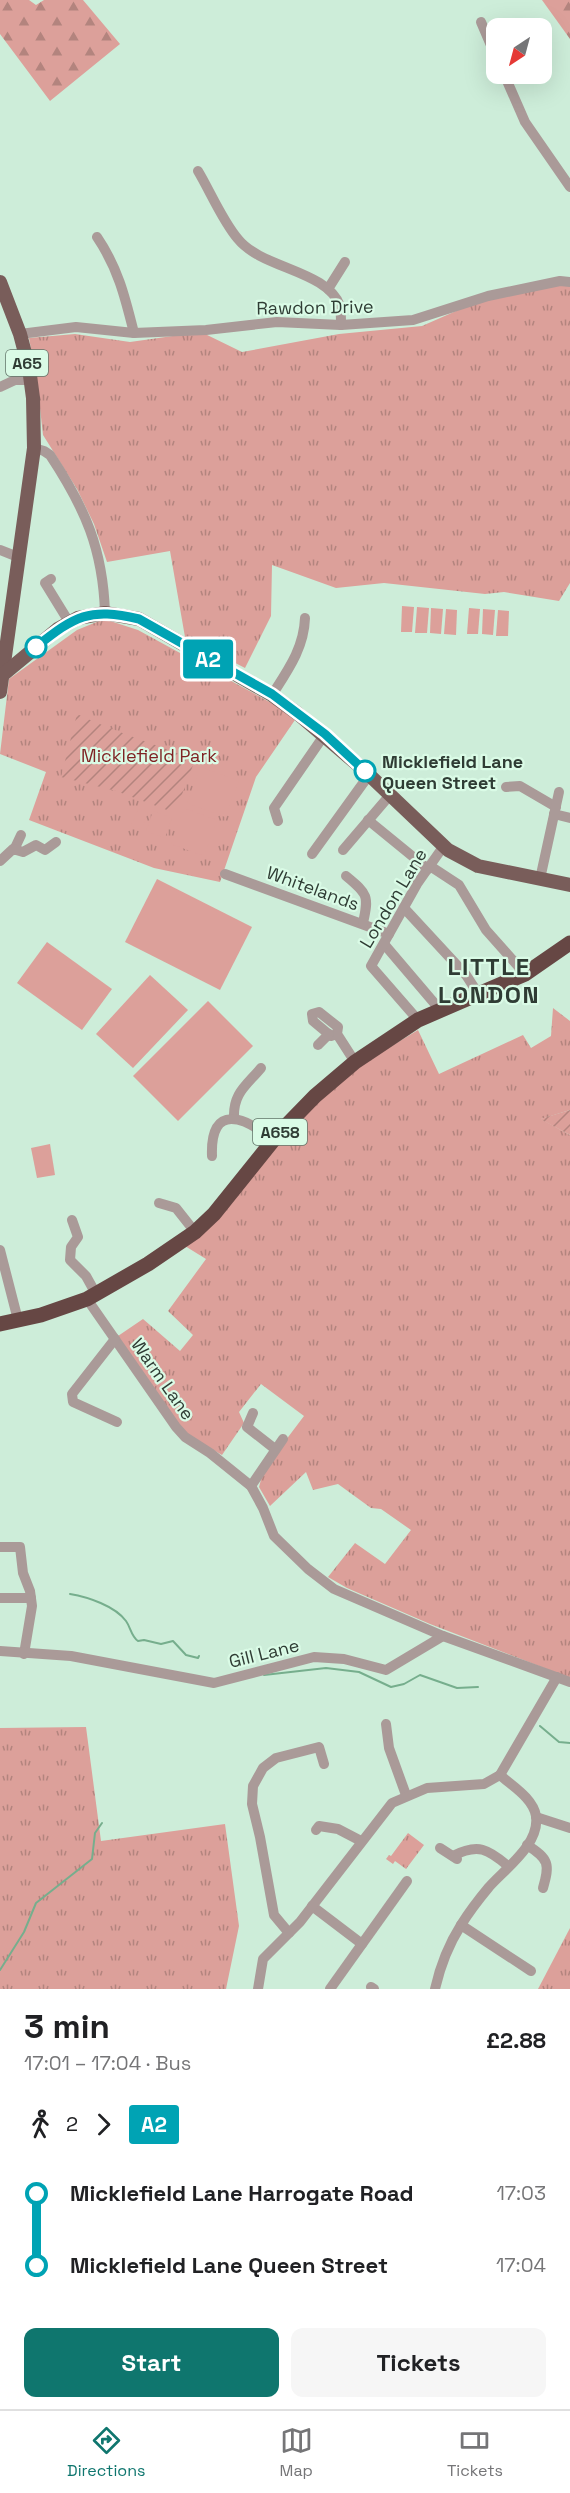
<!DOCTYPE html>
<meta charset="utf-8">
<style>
:root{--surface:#fff;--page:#f6f6f6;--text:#202124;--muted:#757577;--line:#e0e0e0;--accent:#0f766e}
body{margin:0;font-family:"Space Grotesk",sans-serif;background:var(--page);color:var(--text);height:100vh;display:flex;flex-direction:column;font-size:22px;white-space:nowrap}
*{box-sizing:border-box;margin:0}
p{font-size:20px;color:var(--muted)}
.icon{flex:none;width:33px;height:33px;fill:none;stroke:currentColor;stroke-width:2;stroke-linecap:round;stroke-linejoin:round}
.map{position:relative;height:1989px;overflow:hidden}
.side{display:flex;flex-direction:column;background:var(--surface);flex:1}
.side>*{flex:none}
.badge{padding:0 12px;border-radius:4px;font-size:21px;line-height:39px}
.needle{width:39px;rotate:216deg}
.controls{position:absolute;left:486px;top:18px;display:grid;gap:12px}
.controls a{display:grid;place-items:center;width:66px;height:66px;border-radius:12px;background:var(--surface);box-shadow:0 6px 24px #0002;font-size:30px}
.map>.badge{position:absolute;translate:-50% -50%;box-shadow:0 0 0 3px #fff}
.legs{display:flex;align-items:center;gap:9px;height:66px;padding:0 24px;font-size:20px}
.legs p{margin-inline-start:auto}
.summary{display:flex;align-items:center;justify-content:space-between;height:102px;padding:0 24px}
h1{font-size:33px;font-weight:800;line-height:45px}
.cta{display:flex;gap:12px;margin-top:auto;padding:12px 24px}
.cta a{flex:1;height:69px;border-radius:12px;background:var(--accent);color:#fff;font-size:24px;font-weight:800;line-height:69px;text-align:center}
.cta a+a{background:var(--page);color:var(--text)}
ul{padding:0 24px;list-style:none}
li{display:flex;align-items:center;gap:21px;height:72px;font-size:22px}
li i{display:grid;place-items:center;width:9px;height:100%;margin:0 8px;background:currentColor}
li i::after{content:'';width:15px;height:15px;margin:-8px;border:4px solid;border-radius:50%;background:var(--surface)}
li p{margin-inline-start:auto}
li:first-child i{background:linear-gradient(#0000 50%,currentColor 0)}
li:last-child i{background:linear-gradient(currentColor 50%,#0000 0)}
.tab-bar{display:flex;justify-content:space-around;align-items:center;height:84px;border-top:2px solid var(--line);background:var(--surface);font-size:16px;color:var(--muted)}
.tab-bar a{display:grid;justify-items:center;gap:3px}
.tab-bar .on{color:var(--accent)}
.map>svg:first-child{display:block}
</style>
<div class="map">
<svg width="570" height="1989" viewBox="0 0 570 1989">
<defs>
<pattern id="grass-tufts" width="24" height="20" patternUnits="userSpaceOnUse" patternTransform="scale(1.5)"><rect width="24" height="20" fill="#dca09a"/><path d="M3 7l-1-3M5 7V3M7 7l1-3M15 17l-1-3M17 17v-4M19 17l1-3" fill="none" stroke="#b3847e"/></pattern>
<pattern id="forest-firs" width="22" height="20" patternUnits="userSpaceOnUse" patternTransform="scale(1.5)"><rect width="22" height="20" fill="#dca09a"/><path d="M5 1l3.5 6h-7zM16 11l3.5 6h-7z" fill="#b3847e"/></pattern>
<pattern id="garden-furrows" width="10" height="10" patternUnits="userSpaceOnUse" patternTransform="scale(1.5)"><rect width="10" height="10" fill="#dca09a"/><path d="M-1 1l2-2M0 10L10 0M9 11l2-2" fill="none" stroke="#b3847e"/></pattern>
</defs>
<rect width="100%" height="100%" fill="#cdedd9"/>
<g fill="url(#grass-tufts)">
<path d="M561,285h9v298l-11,18 -55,-9 -19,2 -101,-11 -48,5 -64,-23 -1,51 -26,52 -60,-31 -15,-86 -63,11 -13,-38 -17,-35 -34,-54 -6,-54 -8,-43 46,-4 55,8 71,-10 41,20 97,-18 83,-8 59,-26z"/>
<path d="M104,619l34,11 159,87 -41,60 -36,105 -66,-14 -125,-48 17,-48 -46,-18 9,-75 68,-49z"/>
<path d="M553,1008l17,13v89l-29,9 29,16v543l-140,-54 -83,-36 -19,-11 27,-34 30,21 26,-34 -30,-21 -10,-1 -33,-24 -25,6 -7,-18 -36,34 -11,-19 5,-18 40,-53 -43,-32 -22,28 5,11 -22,32 -37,-21 -67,-98 25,-17 37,32 13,-16 -25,-24 38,-52 -21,-13 119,-132 61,-52 53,-32 21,44 84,-39 8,13 20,-12z"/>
<path d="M86,1727l15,114 124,-17 14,102 -13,63h-226v-261z"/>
<path d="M408,1833l16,12 -18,24 -11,-8 -2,3 -7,-5 3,-4 2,1z"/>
<path d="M570,1928v61h-32z"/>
</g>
<g fill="url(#forest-firs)">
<path d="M0,0h29l7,5 8,-5h39l37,44 -70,57 -50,-67z"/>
<path d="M542,0h28v39z"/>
</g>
<g fill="url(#garden-furrows)">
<path d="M77,714c38,18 78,30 118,46l-20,53 -59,-22 -55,-14z"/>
<path d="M570,1110v25l-30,-16z"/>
</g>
<g fill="#dca09a">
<path d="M402,606l12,1 -2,25h-11z"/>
<path d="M417,607l12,1 -2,25h-12z"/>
<path d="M431,608l12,1 -2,25 -11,-1z"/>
<path d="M469,608l11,1 -2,25h-11z"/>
<path d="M446,609l11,1 -1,25 -12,-1z"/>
<path d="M483,609l12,1 -2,25 -11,-1z"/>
<path d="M498,610l11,1 -1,25h-12z"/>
<path d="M201,767l38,14 -14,36 -38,-14z"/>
<path d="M184,808l33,12 -13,36 -33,-12z"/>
<path d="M138,809l10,3 -7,18 -10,-4z"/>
<path d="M153,811l19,7 -7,20 -19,-7z"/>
<path d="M157,879l95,48 -32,63 -95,-48z"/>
<path d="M47,942l65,47 -30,41 -65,-47z"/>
<path d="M150,975l38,35 -55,58 -37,-34z"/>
<path d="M208,1001l45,45 -75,75 -45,-45z"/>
<path d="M50,1144l5,31 -18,3 -6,-30z"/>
</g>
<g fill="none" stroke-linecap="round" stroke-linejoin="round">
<g stroke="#76ae8d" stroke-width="2">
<path d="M70,1594c18,3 45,12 56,27 5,7 5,15 12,20l6,-1 17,4 12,-3 13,14 12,3 1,-2"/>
<path d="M264,1675l62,-7 33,4 32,15 13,-3 16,-9 37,13 21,-1"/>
<path d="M540,1726l19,16 11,1"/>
<path d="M0,1970l24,-38 12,-29 56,-44 3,-26 7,-10"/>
</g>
<g stroke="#aa9a98" stroke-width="10">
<path d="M481,22l15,35"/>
<path d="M504,74l21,48 45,65"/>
<path d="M198,171c12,20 25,51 40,68 24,30 89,31 102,67 1,5 1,13 1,19"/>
<path d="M97,237c21,31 28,60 37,96"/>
<path d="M328,289l17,-27"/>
<path d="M20,334l56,-7 58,6 72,-3 71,-8 64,3 72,-5 75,-24 72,-15 10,1"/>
<path d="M0,387l15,-7h15"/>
<path d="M34,448l10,3 6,4c35,53 53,94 55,158"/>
<path d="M0,550l18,7"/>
<path d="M51,579l-6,4 24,39"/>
<path d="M272,695c16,-25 32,-47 33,-77"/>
<path d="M506,787l14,-1 36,21"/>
<path d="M554,814l16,4"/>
<path d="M368,820l60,49"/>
<path d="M278,821l-4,-13 51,-74"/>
<path d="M14,850l7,-15"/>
<path d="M343,850l47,-55"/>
<path d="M312,854l57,-79"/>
<path d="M0,861l13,-12 10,3 13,-7 9,5 11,-8"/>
<path d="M430,866l29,19 27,45 39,44"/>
<path d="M225,874l164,60"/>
<path d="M346,876c22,18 23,20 17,47"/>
<path d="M540,879l19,-87"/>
<path d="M404,908l62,67 13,20"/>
<path d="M384,944l57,67"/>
<path d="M418,1020l-47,-54 46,-82 26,-37"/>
<path d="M337,1034l-6,2 -18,-15 -1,-7 7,-2 19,15 -1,7 18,28"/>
<path d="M318,1045l11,-11"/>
<path d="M234,1118c-1,-25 12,-32 27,-50"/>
<path d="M212,1156c-2,-54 33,-39 61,-16"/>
<path d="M159,1203l17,5 19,24"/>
<path d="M72,1220l6,17 -7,10 -1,13 16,16 10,18"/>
<path d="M0,1250l18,70"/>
<path d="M87,1299l89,128 9,10 25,16 41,33 12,22 11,28 34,33 26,20 109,47"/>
<path d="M115,1339l-43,55 1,8 44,20"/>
<path d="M253,1413l-6,14 28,22"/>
<path d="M251,1486l32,-47"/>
<path d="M0,1547h20l3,26 7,18 2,15 -8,48"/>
<path d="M0,1598h31"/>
<path d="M0,1651l71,5 143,27 100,-26 30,2 42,11 57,-34 127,46"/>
<path d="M386,1724l3,24 17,47"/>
<path d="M536,1817l34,11"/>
<path d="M316,1830l3,-4 19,3 23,12"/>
<path d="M527,1845c22,14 23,19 16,43"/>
<path d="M440,1848l17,11"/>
<path d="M453,1856c25,-13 35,-7 55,10"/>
<path d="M312,1906l50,38"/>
<path d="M461,1925l70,46"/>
<path d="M289,1933l-15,-18 -14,-78 -8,-33 1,-18 10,-18 13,-10 43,-11 5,17"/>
<path d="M371,1987l3,2"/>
<path d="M258,1989l5,-30 37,-37 92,-119 35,-15 57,-4 16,-9 57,-98"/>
<path d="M330,1989l77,-108"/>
<path d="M435,1989c5,-22 14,-45 26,-64 8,-13 18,-26 28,-38 17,-19 51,-43 47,-71 -3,-18 -24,-30 -36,-41"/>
</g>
<g stroke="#795d5a" stroke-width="14">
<path d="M0,282l20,52 9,34 4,30 1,50 -34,244"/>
<path d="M0,677l58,-48 20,-11 27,-5 34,6 133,76 25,18 67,57 84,80 30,16 92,19"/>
</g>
<path stroke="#664744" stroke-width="15" d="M0,1324l41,-9 46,-16 61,-35 47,-32 19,-18 65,-81 36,-37 40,-34 63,-42 107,-46 45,-31"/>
</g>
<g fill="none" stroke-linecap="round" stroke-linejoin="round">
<defs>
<path id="line-1" d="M36,647c39,-31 53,-40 103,-28l133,75 53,40 40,37"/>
</defs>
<use href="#line-1" stroke="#fff" stroke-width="14"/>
<use href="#line-1" stroke="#00a3b4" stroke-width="9"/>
</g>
<g fill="#fff" stroke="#00a3b4" stroke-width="3">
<circle cx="36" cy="647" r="10"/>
<circle cx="365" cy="771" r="10"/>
</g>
<g text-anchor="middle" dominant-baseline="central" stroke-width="4.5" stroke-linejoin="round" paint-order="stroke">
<g fill="#dafbe6" stroke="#627569" stroke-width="1.5">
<rect x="6" y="350" width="42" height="26" rx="4.5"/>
<rect x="253" y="1119" width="54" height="26" rx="4.5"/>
</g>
<g font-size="16" font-weight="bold" fill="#2f3c34">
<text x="27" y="363">A65</text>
<text x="280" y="1132">A658</text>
</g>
<g font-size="18" fill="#2f3c34" stroke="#dafbe6">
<text transform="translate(315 307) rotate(-1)">Rawdon Drive</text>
<text transform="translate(313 888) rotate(20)">Whitelands</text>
<text transform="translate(393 898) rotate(-59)">London Lane</text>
<text transform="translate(163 1379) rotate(55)">Warm Lane</text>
<text transform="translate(264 1653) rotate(-14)">Gill Lane</text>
</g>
<g font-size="18" fill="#7f2223" stroke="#dafbe6">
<text x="149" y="755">Micklefield Park</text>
</g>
<g font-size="18" font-weight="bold" fill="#2f3c34" stroke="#dafbe6" text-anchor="start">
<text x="382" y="761">Micklefield Lane<tspan x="382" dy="21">Queen Street</tspan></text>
</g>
<g font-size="24" font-weight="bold" letter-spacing="1.5" fill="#2f3c34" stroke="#dafbe6">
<text x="489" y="966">LITTLE<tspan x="489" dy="28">LONDON</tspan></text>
</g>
</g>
</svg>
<div class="controls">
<a><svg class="needle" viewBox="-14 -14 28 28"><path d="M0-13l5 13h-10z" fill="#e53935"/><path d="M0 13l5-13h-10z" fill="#757577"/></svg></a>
</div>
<b class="badge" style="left:208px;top:659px;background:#00a3b4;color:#fff">A2</b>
</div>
<section class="side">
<div class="summary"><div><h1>3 min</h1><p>17:01 – 17:04 · Bus</p></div><b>£2.88</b></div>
<div class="legs"><svg class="icon" aria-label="walk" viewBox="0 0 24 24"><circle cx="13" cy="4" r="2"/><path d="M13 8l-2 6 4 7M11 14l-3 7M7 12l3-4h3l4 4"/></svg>2<svg class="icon" aria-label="forward" viewBox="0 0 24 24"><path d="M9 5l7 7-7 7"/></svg><b class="badge" style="background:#00a3b4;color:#fff">A2</b></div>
<ul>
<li><i style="color:#00a3b4"></i><b>Micklefield Lane Harrogate Road</b><p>17:03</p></li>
<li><i style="color:#00a3b4"></i><b>Micklefield Lane Queen Street</b><p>17:04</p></li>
</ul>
<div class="cta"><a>Start</a><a>Tickets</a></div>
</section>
<nav class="tab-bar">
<a class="on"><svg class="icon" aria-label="directions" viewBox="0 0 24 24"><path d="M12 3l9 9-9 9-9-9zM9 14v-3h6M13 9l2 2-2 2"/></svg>Directions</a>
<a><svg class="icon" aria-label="map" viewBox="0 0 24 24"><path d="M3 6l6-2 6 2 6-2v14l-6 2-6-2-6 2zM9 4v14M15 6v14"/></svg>Map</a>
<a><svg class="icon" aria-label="tickets" viewBox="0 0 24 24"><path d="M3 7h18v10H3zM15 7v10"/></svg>Tickets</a>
</nav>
